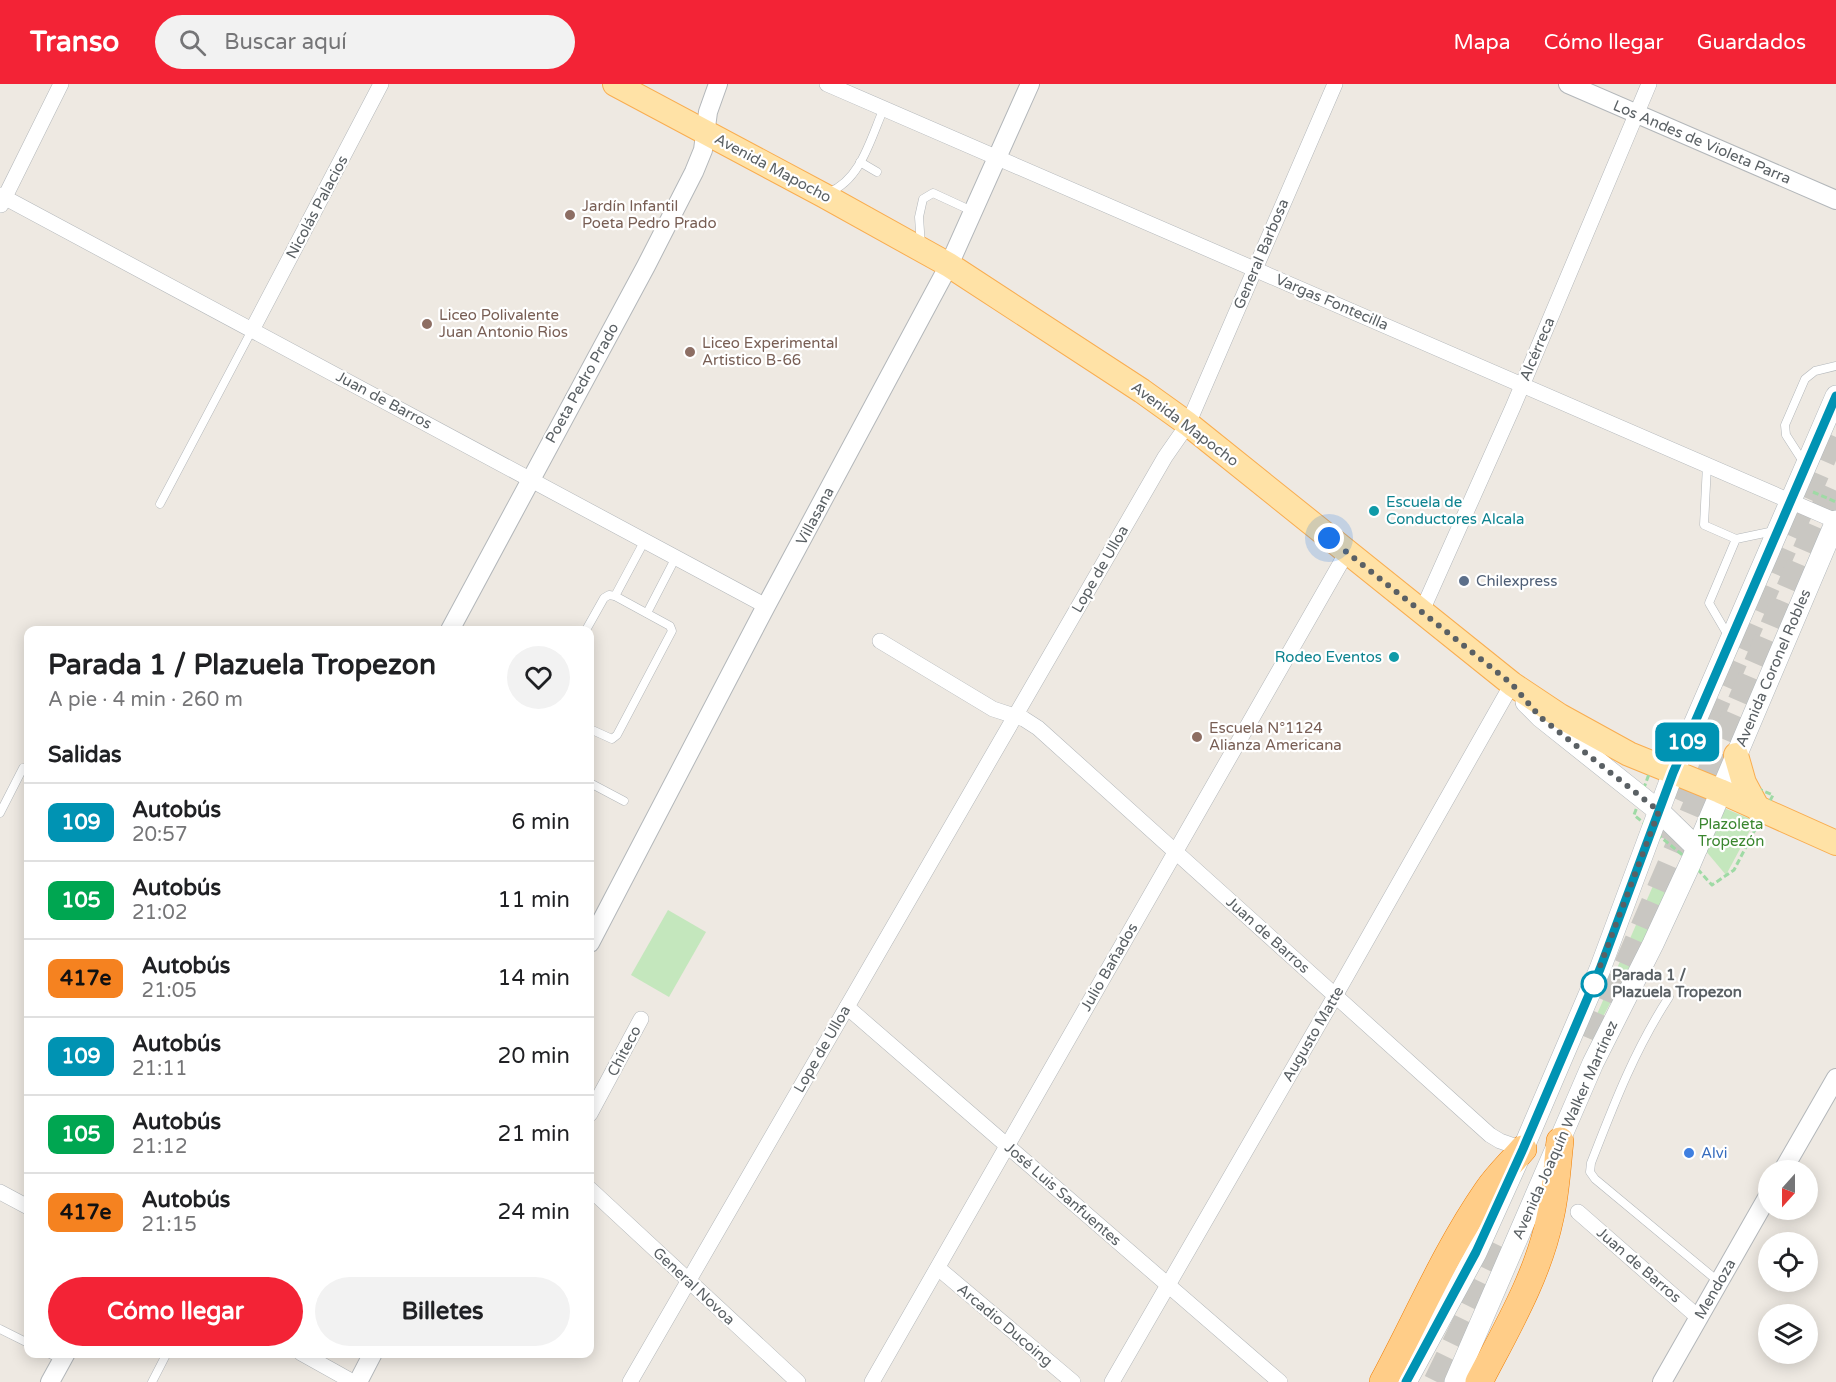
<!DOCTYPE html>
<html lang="es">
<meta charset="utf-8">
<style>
:root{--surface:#fff;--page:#f2f2f2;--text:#202124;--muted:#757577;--line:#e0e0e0;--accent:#f32336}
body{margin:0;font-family:"Varela Round",sans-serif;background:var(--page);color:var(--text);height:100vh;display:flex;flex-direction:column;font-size:22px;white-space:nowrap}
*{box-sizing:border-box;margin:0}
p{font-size:20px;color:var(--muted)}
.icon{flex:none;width:33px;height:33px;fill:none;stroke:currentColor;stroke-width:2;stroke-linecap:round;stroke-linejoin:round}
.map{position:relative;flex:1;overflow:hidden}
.sheet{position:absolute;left:24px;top:542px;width:570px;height:732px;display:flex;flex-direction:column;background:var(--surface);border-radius:12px;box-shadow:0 3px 15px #0003}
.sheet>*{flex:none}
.badge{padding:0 12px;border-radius:9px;font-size:21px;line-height:39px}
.needle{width:39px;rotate:201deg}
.fabs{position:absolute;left:1758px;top:1076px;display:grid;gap:12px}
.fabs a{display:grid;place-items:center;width:60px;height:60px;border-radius:50%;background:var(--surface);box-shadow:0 3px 15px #0003;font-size:30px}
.you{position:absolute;width:30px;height:30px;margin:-15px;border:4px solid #fff;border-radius:50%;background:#1a73e8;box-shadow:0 0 0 9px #1a73e833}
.map>.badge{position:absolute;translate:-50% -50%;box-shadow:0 0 0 3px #fff}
h2{padding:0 24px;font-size:22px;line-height:54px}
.round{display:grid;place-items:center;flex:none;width:63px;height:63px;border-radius:32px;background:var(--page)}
.headline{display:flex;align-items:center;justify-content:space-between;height:102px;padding:0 24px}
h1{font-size:28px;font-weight:700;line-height:45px}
.cta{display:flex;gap:12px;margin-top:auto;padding:12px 24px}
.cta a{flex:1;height:69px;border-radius:36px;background:var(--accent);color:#fff;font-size:24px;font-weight:700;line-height:69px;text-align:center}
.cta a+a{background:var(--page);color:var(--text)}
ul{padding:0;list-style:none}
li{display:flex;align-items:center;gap:18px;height:78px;padding:0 24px;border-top:2px solid var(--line)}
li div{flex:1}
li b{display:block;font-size:22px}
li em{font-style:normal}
li .badge{min-width:66px;font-weight:700;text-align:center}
header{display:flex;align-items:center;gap:36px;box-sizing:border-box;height:84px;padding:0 30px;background:var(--accent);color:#fff}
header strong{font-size:28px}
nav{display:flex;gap:33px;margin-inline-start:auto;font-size:21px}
.search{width:420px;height:54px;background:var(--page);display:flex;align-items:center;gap:15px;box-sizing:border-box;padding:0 21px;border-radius:33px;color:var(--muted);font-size:22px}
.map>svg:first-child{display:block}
</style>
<header>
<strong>Transo</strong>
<div class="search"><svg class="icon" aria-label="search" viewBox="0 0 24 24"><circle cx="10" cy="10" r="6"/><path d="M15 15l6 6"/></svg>Buscar aquí</div>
<nav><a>Mapa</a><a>Cómo llegar</a><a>Guardados</a></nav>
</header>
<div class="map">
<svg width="1836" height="1298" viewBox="0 0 1836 1298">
<rect width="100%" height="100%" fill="#eee9e2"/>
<g fill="#c4e7bd">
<path d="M1724,724l31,13 -29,54 -21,-25z"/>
<path d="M1656,795l13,6 -28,61 -50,93 -4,-2z"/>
<path d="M668,826l38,22 -37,65 -38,-22z"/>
</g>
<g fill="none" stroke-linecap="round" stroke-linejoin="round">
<g stroke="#c9c7c2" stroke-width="27" stroke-dasharray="27 14" stroke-linecap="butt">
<path d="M1658,752l178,-409"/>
<path d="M1595,957l241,-560"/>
<path d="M1437,1298l69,-142"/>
</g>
<defs>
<g id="service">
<path d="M860,78l17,10"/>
<path d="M829,108c32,-12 42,-55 55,-84"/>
<path d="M921,162l-2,-29 4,-18 10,-6 39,18"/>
<path d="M1804,379l-18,-28 -1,-10 20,-46 10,-8 21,-5"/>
<path d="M1707,381l-3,60 32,14"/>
<path d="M160,420l92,-174"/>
<path d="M615,512l30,-56"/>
<path d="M647,529l29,-56"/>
<path d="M586,546l18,-32 5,-3 6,1 55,30 2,5 -55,104 -5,4 -22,-10"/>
<path d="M1729,553l-20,-34 27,-64 38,-8"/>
<path d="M590,699l34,18"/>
<path d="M0,729l23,-45"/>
<path d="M1669,913c-35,54 -55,107 -78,166l-1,9 5,7 124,103"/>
<path d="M0,1245l28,14"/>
<path d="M48,1269l14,7"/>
<path d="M152,1298l15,-29"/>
</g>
<g id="minor">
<path d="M827,0l1009,437"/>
<path d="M0,111l766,411"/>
<path d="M1,121l60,-121"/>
<path d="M252,246l129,-246"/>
<path d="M1421,529l92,-206 136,-323"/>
<path d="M880,557l113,68 31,10 14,9 452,407 10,6 23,8"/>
<path d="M847,923l433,375"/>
<path d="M590,1030l51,-95"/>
<path d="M590,1105l208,193"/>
<path d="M0,1108l28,15"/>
<path d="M1578,1128l121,106"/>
<path d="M938,1184l135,114"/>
<path d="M301,1269l52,29"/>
<path d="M630,1298l535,-925 23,-33 147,-340"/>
<path d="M872,1298l475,-830"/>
<path d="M1112,1298l223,-386 177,-312"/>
</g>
<g id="tertiary">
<path d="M1568,0l268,116"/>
<path d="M450,546l196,-364 48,-94 9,-22 5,-38 10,-28"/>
<path d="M590,859l176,-337 183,-341 81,-181"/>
<path d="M1783,1086l53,-92"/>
<path d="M50,1298l16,-29"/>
<path d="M358,1298l15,-29"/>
<path d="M1662,1298l106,-186"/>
</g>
<g id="secondary">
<path d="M1526,618l15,15 118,94 38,37"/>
<path d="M1406,1298l70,-129 47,-104 77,-180 73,-196 163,-377"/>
<path d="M1455,1298l138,-319 60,-119 38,-82 145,-341"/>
</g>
<g id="primary">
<path d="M615,0l208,111 126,70 193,126 46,33 324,260 48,32 69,38 91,37 116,52"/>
<path d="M1736,671l8,28 14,26"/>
</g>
<g id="motorway">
<path d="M1383,1298c34,-63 63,-132 104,-191 10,-15 24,-28 36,-42"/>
<path d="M1479,1298c27,-52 59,-106 71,-164 6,-25 7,-51 10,-77"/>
</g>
</defs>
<use href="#service" stroke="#b3b7ba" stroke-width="9"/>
<use href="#minor" stroke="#b3b7ba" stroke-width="16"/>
<use href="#tertiary" stroke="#b3b7ba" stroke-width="20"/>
<use href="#secondary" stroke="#b1b7bb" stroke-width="22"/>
<use href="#primary" stroke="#f9ad50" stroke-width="26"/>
<use href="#motorway" stroke="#f07d00" stroke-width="28"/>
<g stroke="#9fdaa5" stroke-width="3" stroke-dasharray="6 3" stroke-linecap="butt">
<path d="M1813,408l23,10"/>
<path d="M1656,671l68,29 20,-1 29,12 -39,75 -22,15 -21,-23 -57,-47z"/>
</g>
<use href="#service" stroke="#fff" stroke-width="8"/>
<use href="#minor" stroke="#fff" stroke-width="15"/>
<use href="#tertiary" stroke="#fff" stroke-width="18"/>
<use href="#secondary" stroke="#fff" stroke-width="21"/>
<use href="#primary" stroke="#ffe2a6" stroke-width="24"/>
<use href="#motorway" stroke="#ffcd88" stroke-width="27"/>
</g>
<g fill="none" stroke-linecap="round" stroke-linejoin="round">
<defs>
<path id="line" d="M1406,1298l70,-130 47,-103 77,-180 73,-196 163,-377"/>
</defs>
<use href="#line" stroke="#fff" stroke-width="14"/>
<use href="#line" stroke="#0093b3" stroke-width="9"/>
<path stroke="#5a6064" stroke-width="6" stroke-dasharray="0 10.8" d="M1329,454l183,146 28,33 119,94 -68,179 3,-6"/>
</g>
<g fill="#8d6e63" stroke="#fff" stroke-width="2">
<circle cx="570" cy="131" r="6"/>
<circle cx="427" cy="240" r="6"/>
<circle cx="690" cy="268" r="6"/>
<circle cx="1197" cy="653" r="6"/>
</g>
<g fill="#0f9aa8" stroke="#fff" stroke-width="2">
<circle cx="1374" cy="427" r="6"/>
<circle cx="1394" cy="573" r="6"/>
</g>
<circle fill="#5c6f8a" stroke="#fff" stroke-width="2" cx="1464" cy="497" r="6"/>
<circle fill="#fff" stroke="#0093b3" stroke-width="3" cx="1594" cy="900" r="12"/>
<circle fill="#3f7fe0" stroke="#fff" stroke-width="2" cx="1689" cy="1069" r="6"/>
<g text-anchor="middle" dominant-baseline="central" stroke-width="4.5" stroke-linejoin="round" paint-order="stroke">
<g font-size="15" fill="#5a6064" stroke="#fff">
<text transform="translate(1702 58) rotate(23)">Los Andes de Violeta Parra</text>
<text transform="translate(773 84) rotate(28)">Avenida Mapocho</text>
<text transform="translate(317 123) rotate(-62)">Nicolás Palacios</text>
<text transform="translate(1261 170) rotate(-67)">General Barbosa</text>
<text transform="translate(1332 218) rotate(23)">Vargas Fontecilla</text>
<text transform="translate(1537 265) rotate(-67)">Alcérreca</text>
<text transform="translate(582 299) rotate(-61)">Poeta Pedro Prado</text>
<text transform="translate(384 316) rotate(28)">Juan de Barros</text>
<text transform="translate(1185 340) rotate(37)">Avenida Mapocho</text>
<text transform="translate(815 432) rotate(-62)">Villasana</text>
<text transform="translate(1100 485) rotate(-60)">Lope de Ulloa</text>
<text transform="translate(1773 584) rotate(-67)">Avenida Coronel Robles</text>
<text transform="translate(1268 851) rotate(42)">Juan de Barros</text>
<text transform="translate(1109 883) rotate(-60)">Julio Bañados</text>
<text transform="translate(1313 950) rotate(-60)">Augusto Matte</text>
<text transform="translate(822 965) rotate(-60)">Lope de Ulloa</text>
<text transform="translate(624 967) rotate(-62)">Chiteco</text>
<text transform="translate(1565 1046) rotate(-66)">Avenida Joaquín Walker Martínez</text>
<text transform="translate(1063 1110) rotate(41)">José Luis Sanfuentes</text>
<text transform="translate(1639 1181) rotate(41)">Juan de Barros</text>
<text transform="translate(694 1202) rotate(43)">General Novoa</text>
<text transform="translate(1715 1205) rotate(-60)">Mendoza</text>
<text transform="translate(1005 1241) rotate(40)">Arcadio Ducoing</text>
</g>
<g font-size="15" fill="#785e54" stroke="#fff" text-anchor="start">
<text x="582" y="122">Jardín Infantil<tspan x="582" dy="17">Poeta Pedro Prado</tspan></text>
<text x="439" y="231">Liceo Polivalente<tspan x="439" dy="17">Juan Antonio Rios</tspan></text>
<text x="702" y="259">Liceo Experimental<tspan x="702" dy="17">Artistico B-66</tspan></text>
<text x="1209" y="644">Escuela N°1124<tspan x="1209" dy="17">Alianza Americana</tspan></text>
</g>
<g font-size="15" fill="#0d838f" stroke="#fff" text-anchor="start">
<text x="1386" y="418">Escuela de<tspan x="1386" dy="17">Conductores Alcala</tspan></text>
<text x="1382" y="573" text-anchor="end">Rodeo Eventos</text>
</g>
<g font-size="15" fill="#4e5e75" stroke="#fff" text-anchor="start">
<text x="1476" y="497">Chilexpress</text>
</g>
<g font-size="15" fill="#3a862f" stroke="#fff">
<text x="1731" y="740">Plazoleta<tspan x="1731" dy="17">Tropezón</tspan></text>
</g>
<g font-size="15" font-weight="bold" fill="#5a6064" stroke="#fff" text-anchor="start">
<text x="1612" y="891">Parada 1 /<tspan x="1612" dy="17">Plazuela Tropezon</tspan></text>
</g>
<g font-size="15" fill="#366cbe" stroke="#fff" text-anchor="start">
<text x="1701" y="1069">Alvi</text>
</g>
</g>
</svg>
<div class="fabs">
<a><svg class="needle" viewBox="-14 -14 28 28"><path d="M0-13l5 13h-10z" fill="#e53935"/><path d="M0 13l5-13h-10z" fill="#757577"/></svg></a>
<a><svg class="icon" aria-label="locate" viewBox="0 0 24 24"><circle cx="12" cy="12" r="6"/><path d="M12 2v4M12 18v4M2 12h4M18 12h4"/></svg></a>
<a><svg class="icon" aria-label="layers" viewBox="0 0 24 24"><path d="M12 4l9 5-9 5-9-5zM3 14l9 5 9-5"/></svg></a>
</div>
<div class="you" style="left:1329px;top:454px"></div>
<b class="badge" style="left:1687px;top:658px;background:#0093b3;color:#fff">109</b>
<section class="sheet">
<div class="headline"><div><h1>Parada 1 / Plazuela Tropezon</h1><p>A pie · 4 min · 260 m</p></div><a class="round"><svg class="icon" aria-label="heart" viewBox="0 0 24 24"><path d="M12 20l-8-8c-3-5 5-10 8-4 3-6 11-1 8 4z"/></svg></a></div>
<h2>Salidas</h2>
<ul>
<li><span class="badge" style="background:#0093b3;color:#fff">109</span><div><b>Autobús</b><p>20:57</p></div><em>6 min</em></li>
<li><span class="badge" style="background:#00a651;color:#fff">105</span><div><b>Autobús</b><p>21:02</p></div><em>11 min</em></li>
<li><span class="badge" style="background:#f58220;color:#111">417e</span><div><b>Autobús</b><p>21:05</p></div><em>14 min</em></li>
<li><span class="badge" style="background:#0093b3;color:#fff">109</span><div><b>Autobús</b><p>21:11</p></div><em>20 min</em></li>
<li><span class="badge" style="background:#00a651;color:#fff">105</span><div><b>Autobús</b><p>21:12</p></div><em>21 min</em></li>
<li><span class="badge" style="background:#f58220;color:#111">417e</span><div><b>Autobús</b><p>21:15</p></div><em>24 min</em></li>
</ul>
<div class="cta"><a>Cómo llegar</a><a>Billetes</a></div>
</section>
</div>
